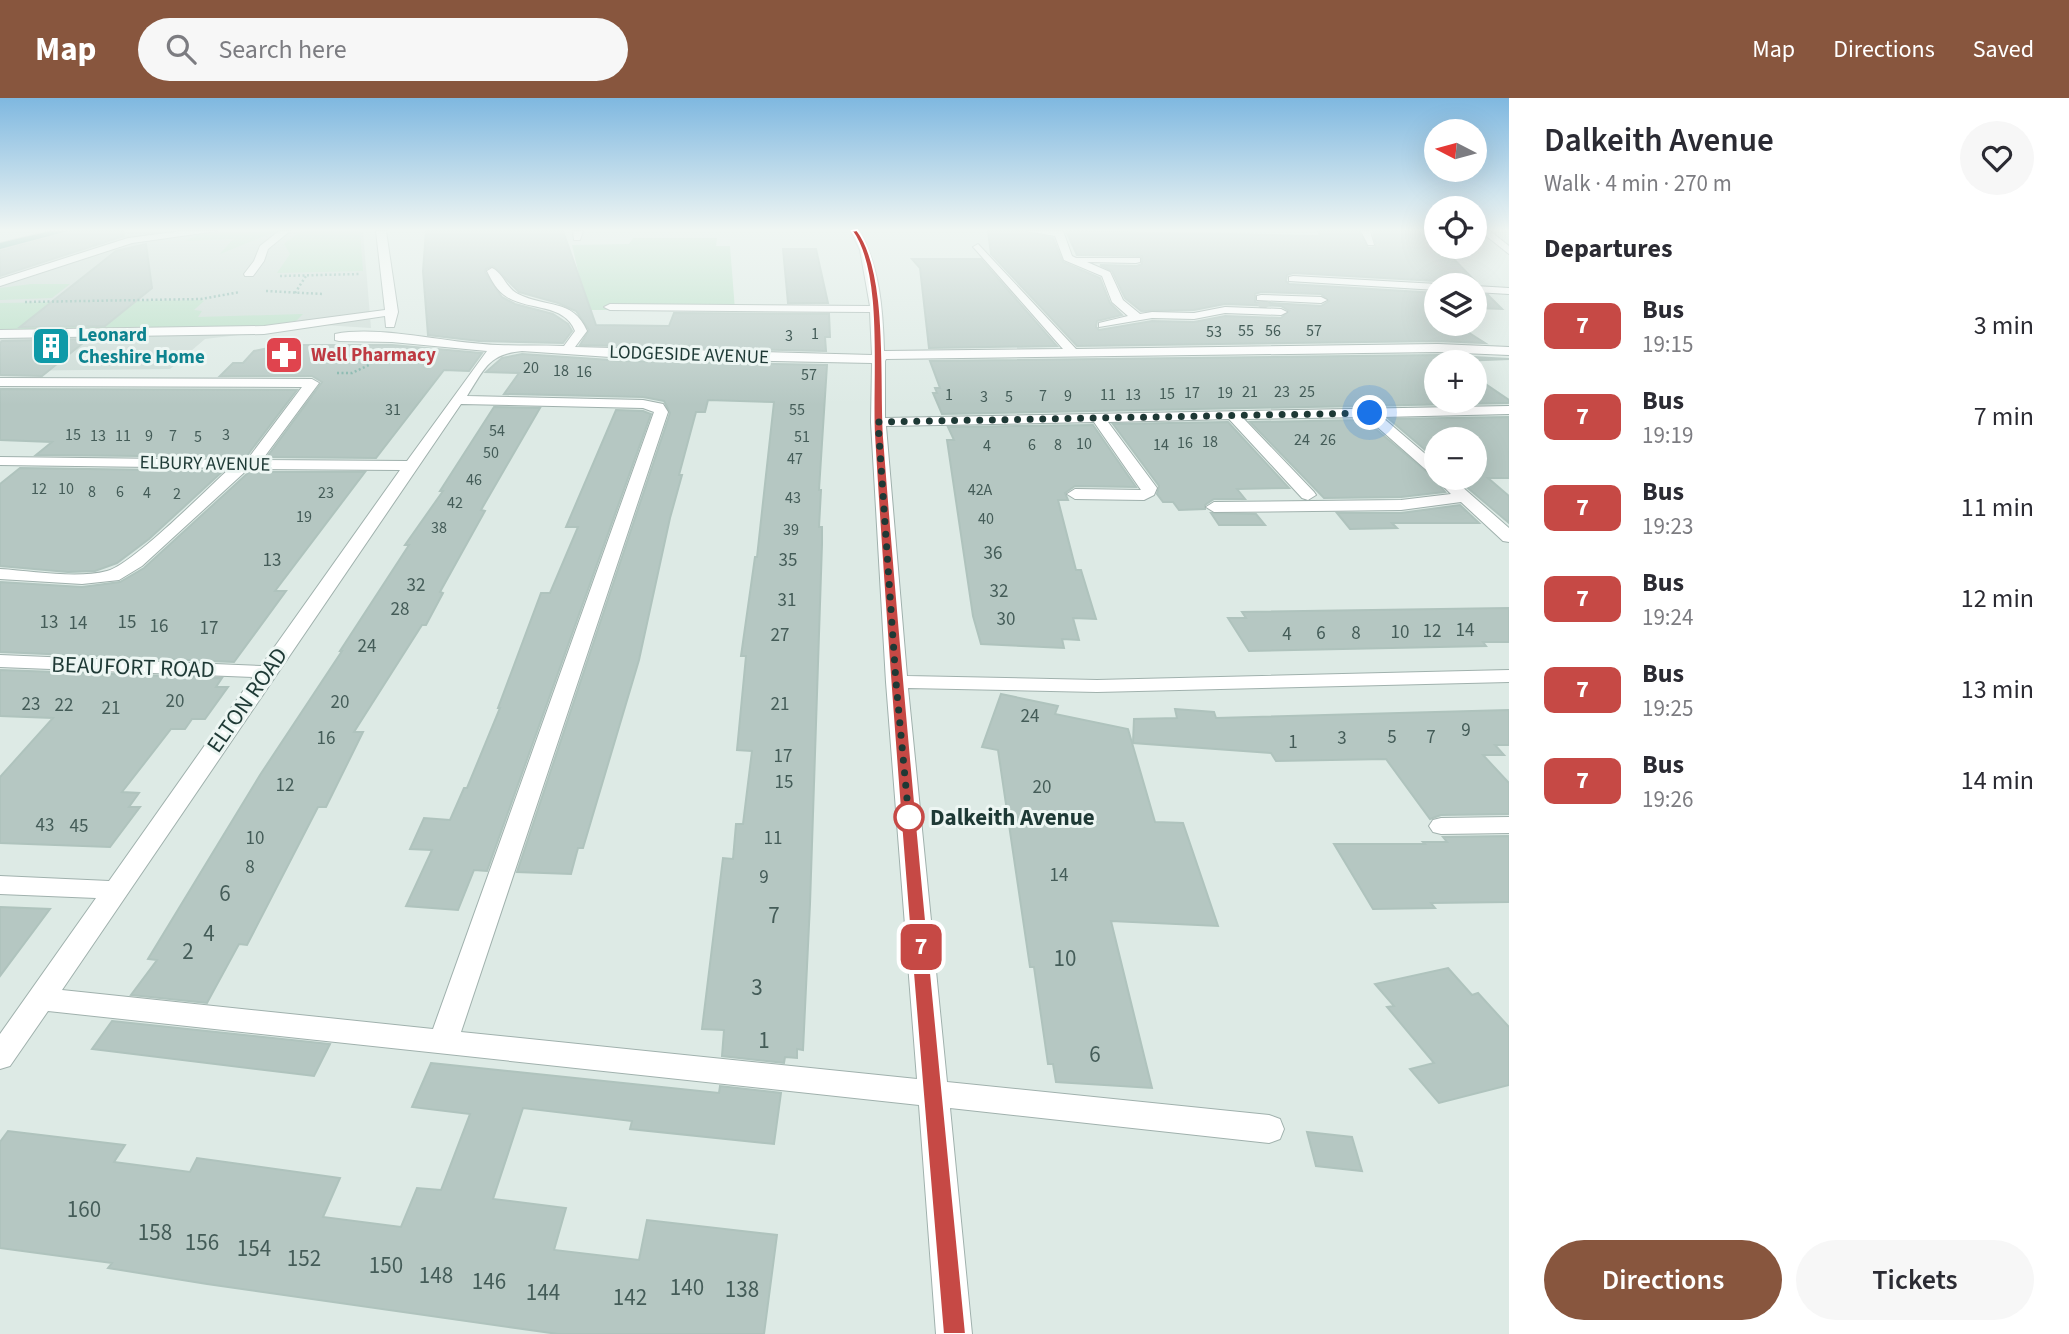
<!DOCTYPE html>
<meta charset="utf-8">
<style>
:root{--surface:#fff;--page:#f7f7f7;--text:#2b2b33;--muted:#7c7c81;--accent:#88563e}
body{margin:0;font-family:"Source Sans 3",sans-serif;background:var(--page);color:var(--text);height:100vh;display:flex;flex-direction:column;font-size:26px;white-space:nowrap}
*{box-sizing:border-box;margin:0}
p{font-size:23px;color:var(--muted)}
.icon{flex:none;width:38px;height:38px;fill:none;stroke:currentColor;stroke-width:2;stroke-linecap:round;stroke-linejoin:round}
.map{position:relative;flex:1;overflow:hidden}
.panel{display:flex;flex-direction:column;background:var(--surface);width:560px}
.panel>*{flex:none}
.badge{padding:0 14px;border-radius:10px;font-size:24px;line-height:46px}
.needle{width:46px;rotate:276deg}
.controls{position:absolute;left:1424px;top:21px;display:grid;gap:14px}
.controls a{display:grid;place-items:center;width:63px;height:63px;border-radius:50%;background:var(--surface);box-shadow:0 7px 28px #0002;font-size:35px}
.you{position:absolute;width:35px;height:35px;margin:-18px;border:5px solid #fff;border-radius:50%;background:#1a73e8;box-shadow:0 0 0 10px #1a73e833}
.map>.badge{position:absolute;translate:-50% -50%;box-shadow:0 0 0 4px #fff}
h2{padding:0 35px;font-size:26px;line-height:63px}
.round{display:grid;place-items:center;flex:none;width:74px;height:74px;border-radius:37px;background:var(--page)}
.headline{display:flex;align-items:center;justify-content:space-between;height:119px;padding:0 35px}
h1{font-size:33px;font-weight:600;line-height:52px}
.button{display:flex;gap:14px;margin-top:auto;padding:14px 35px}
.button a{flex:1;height:80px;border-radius:42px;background:var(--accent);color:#fff;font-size:28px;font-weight:600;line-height:80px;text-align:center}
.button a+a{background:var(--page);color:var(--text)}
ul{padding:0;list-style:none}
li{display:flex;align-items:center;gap:21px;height:91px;padding:0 35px}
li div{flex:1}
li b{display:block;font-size:26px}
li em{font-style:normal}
li .badge{min-width:77px;font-weight:700;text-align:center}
header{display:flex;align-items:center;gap:42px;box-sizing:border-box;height:98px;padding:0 35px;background:var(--accent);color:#fff}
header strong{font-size:33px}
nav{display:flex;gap:38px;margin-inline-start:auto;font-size:24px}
.search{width:490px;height:63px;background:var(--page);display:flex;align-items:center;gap:18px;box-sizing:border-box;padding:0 24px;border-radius:38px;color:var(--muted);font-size:26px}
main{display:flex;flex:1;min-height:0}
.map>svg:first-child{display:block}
</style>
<header>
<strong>Map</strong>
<div class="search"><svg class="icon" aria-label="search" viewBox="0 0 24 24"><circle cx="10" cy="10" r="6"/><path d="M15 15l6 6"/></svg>Search here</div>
<nav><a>Map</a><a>Directions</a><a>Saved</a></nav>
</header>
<main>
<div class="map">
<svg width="1509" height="1236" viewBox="0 0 1509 1236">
<rect width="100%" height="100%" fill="#ddeae5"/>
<path fill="#cbdad5" d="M111,133h252l8,97 -48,-3 -118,14 -35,30 -170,2v-118z"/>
<g fill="#b4ddc3">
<path d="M277,133l-57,23 13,-15 -48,2 14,-7z"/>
<path d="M301,133h59l3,40 -86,2 13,-19 -6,-10z"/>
<path d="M633,140h84l-1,8h14l5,64h-148l-15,-65 57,-1z"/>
<path d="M31,186h39l-18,14 -52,2v-12z"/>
<path d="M201,202l3,1 -10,9 8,1 -4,6 105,-3 -7,7 -25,5 -271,6v-29z"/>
</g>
<g fill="#b5c7c2" stroke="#afc3bd" stroke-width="2" fill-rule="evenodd">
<path d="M70,133h53l1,5 -124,40v-25z"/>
<path d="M426,133h137l33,94 73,1 5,-13 155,1 1,23h-5l1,14 -246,-6 9,-15 -13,-19 -18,-8 -39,-11 -26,-26 -7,3 -1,3 17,25 13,7 38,10 15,10 4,7 -9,12 -84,-2 -51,-6 -5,-64z"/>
<path d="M988,133h36l29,7 10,24 37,16 10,25 12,12 -25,6 -1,6 3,3 53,-9 42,1 31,-6 56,2 8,-7 -8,-5 -56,-2 -31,6 -53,1 -16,-13 -13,-27 -12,-6 37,1 5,-2v-8l-65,-1 -11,-24 254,5 -2,-5h41l9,17 8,-1 -3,-16h64v16h5l35,36 -33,2 -7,-4 -144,-8 -6,2 -1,6 3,3 148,9v13l-10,-1 10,7v12h18l30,19 -47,-2 -361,5 -86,-92zM1261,194l60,2 8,7 -8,5 -66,-4v-8z"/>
<path d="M146,146l6,44 -47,38 -85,1 96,-76z"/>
<path d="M783,151h33l12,54h-40z"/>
<path d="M912,161h69l76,87 -128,2 -9,-80z"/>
<path d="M1475,197h13l14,14 -27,-1z"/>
<path d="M88,241l-46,37 -42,-1v-32l2,-2z"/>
<path d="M283,247h109l90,8 -13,18 -25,-1 -68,88 -109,-1 55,-75 -10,-6h-92l13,-13h10l11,-12z"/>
<path d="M522,256l103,7 202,4 -8,125h2l-2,37h3v17l-12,360 -7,146 -6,-1v9l-12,-1 -1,6 -62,-7 2,-26 -22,-1 21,-171 10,1 3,-35h7l9,-73 -15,-1 9,-94h-5l14,-99h2l17,-155 -66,-2 -3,12h-9l-17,63h3l-12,43 -31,142 -56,188h-5l-7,26 -54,-2 153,-459 -6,-12 -21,-4 -139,-3 15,-21 -33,-1 16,-14z"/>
<path d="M1438,257l71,4 -72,3v39h38v-24l34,23v3l-567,11 -9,-21h4l-2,-5h5l-10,-27z"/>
<path d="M0,291l297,1 -51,67 -210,-2 16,-13 -52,-2z"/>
<path d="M494,309l46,1 -59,102 4,1 -45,81 3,1 -17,32h-4l-68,107h9l-37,75h-8l-71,138 -8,-1 -32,59 -76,-8 26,-35 -9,-1 112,-184 82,-124h-2l69,-106h-4l38,-54h-3z"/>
<path d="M616,312l27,1 8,3 -164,457 -13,-1 -16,40 -52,-4 26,-56 -22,-1 14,-31 26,2 14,-32h3l33,-80h-2l43,-115h9l28,-66h-12z"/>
<path d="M1509,319v61h-21l21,18v27l-53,-45h19v-39h-38v21l-48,-41z"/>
<path d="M1365,322l69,58 11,14 -44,5 -77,1 -74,-76z"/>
<path d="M1228,324l61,66 -52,1 8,10h-31l-9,6v4l-26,1 -6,-8h-10l-6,-8 2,-8 -46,-62z"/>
<path d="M1093,327l43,62 -61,-1 -10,7 3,7h-10l18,70h5l15,49 -23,-1 6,22 -17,-1 2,9 -83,-4 -8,-28 -26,-176h7l-6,-13z"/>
<path d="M20,370l203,3 -74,68 -32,24 -22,8 -27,1 -68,-6v-82z"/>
<path d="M249,374h116l-90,119h11l-52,71 -234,-10v-70l82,5 38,-5 24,-14z"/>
<path d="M1460,407l19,18h-87l5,5 -47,1 -13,-16h64z"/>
<path d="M1211,415l45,1 9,11h-46z"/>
<path d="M1509,510v34h-26l3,4 -237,5 -21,-33h18l-4,-6z"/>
<path d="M0,572l222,8 -6,9h12l-23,32h-13l-7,10h-14l-49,63 17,1 -10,14h11l-30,40 -110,-4v-66l53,-59 -53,-2z"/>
<path d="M1001,596l57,12 -3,8 73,15 27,93 28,1 35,103 -107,-5 41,167 -96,-6 -3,-18h-5l-14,-97h-4l-32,-217 -16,-3z"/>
<path d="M1175,611l39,3 2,6 293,-8v35h-14l9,10h-21l26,28v31l-68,1 -11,4 -44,-60 -110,2 -5,-8 -138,-10 1,-24 43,-1z"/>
<path d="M1509,738v66l-78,1 4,5 -62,1 -39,-65h91l-2,-2h24l-4,-5z"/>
<path d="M0,809l50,2 -50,67z"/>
<path d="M1448,870l24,27 6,-2 31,34v58l-70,18 -29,-34 24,-6 -47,-56 7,-1 -19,-22z"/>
<path d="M112,923l218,23 -16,32 -222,-27z"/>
<path d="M431,965l288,30 1,-7 61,7 -7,51 -144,-15 2,-8 -109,-13 -30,91 73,9 -12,42 85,10 8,-40 130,15 -13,99h-206l-351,-50 -99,-16 4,-5 -112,-15v-106l8,-11 117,14 -11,17 76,10 7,-14 143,20 -17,39 78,10 16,-39 24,2 29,-76 -58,-7z"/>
<path d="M1307,1034l45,5 10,34 -46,-5z"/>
</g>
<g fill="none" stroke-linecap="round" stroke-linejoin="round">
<path stroke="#b7c7c2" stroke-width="10" stroke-dasharray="10 5" stroke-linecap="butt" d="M1261,203l5,7"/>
<defs>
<g id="minor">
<path d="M182,133h35l-85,12 -132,43v-7l128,-41z"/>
<path d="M279,133h11l-22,18 -4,12 -11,15h-8l-1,-2 10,-13 6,-15z"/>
<path d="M376,133h10l12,81 -4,15h-8l-1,-11 -121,18 -264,4v-8l264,-4 121,-16z"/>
<path d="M573,133h10l-3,9h-6z"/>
<path d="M851,133h9c20,38 23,79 24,120l179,-2 -88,-100 -2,-2 5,-3 98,105 362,-5 71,3v8l-71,-3 -552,7 -1,2v57l624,-12v8l-127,3 55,47v14h15l57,50v14l-6,-1 -42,-39 -60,8 -187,2 -8,-5 8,-5 187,-2 50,-6 -13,-13 -2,-5 -4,-1 -66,-58 -122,2 70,73 2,3 -8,5 -6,-2 -73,-79 -121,3 49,66 -3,7 -10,5 -69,-1 -8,-5 8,-5 66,1 -47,-68 -208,4 21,250 190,4 412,-10v12l-412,10 -189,-4 39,394 322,33 11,4 4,10 -4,10 -11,4 -319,-35 22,226h-36l-17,-229 -871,-94 -38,55 -10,3v-35l96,-136 -96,-4v-18l109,5 144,-204 -253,-10v-12l261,11 139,-196 -152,-1 -106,97 -23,14 -37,4 -82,-5v-10c32,2 77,10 107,2 25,-6 100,-82 123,-103l-230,-3v-8l247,3 55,-73 -302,-1v-8l312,1 7,4 -57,77 145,1 80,-110 -95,-9 -53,-1 -4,-1v-6c47,-9 114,10 163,11 22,1 43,0 66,1l11,-15c-11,-28 -46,-20 -68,-34 -10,-6 -15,-16 -20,-26l5,-3c11,5 14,20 26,26 27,14 55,4 69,37l-12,16 297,8 -2,-43 -260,-2 -6,-3 6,-3 260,2 -10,-56zM522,253l103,7 247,5 -1,59 15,260 31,397 -456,-47 207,-620 -5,-8 -20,-4 -176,-4c17,-26 21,-42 55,-45zM461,306l182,4 11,4 -221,617 -371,-39z"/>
<path d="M1026,133h37l9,25 4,2h64v4l-4,1 -49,-1 23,10 13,28 17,14 12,-2 42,1 31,-6 56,2 6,3 -6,3 -56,-2 -31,6 -42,-1 -53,9v-4l29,-7 -16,-14 -10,-26 -38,-16 -9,-24z"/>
<path d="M1361,133h9l4,14h-6z"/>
<path d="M1480,133h10l19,15v8z"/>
<path d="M1293,178l144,8 4,1h-4v5l-148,-9v-4z"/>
<path d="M1475,188l34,2v6l-34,-2z"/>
<path d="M1261,197l60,2 6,3 -6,3 -64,-3v-4z"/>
<path d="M1509,719v16l-68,1 -8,-2 -4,-6 4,-6 8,-2z"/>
</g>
<path id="major" d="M50,133h18l-68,18v-6z"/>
</defs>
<use href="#minor" stroke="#a0b1ad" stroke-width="2"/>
<use href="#major" stroke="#bcc4c2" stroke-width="2"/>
<g stroke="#7bafa5" stroke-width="2.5" stroke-dasharray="2 2.5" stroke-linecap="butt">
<path d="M280,178l79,-2"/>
<path d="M266,193l57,3"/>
<path d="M295,195l11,-17"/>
<path d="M25,204l176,-3 39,-7"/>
<path d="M337,275h15l19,-9"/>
</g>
<use href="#minor" fill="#fff" fill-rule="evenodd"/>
<use href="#major" fill="#5fa298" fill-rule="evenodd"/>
</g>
<linearGradient id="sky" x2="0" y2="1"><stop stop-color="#7fb8e0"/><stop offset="0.43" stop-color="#f0f6f3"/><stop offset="1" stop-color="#f0f6f3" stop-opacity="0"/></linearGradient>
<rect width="1509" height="307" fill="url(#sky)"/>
<path fill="#c64945" stroke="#fff" stroke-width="2" d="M857,132c33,43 23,155 27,208 23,299 53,598 82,896h-23c-25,-300 -51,-600 -69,-900 -3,-51 9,-160 -22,-203z"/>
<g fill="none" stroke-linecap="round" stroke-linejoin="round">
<path stroke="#1e3935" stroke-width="7" stroke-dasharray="0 12.6" d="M909,719v3l-13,-138 -18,-260 492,-9"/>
</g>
<defs>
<symbol id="building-square" viewBox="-11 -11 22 22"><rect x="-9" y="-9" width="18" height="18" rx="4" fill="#0f9aa8" stroke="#edf6f3"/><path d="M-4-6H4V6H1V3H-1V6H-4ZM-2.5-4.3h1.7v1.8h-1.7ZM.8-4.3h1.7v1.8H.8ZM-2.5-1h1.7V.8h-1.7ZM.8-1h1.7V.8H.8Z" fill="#fff"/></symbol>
<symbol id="pharmacy-square" viewBox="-11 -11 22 22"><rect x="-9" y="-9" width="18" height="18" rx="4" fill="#e0444e" stroke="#edf6f3"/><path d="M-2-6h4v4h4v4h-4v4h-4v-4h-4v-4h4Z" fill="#fff"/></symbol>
</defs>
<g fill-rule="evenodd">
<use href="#building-square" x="29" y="226" width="44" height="44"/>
<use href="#pharmacy-square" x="262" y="235" width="44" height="44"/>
</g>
<circle fill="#fff" stroke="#c64945" stroke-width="3.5" cx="909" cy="719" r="14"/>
<g text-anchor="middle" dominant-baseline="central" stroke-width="6" stroke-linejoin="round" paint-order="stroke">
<g font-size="16" fill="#445c58">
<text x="1246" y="233">55</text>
<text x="1273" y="233">56</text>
<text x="1314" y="233">57</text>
<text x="1214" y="234">53</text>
<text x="815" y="236">1</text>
<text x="789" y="238">3</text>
<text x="531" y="270">20</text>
<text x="561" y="273">18</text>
<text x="584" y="274">16</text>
<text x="809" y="277">57</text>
<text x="1250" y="294">21</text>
<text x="1282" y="294">23</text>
<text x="1307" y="294">25</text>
<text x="1192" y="295">17</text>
<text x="1225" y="295">19</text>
<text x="1167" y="296">15</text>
<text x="949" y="297">1</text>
<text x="1108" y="297">11</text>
<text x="1133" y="297">13</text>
<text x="1043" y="298">7</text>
<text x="1068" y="298">9</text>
<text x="984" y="299">3</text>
<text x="1009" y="299">5</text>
<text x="393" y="312">31</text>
<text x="797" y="312">55</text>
<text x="497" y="333">54</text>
<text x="73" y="337">15</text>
<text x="226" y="337">3</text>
<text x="98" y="338">13</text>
<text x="123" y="338">11</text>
<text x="149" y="338">9</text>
<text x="173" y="338">7</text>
<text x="198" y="339">5</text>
<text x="802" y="339">51</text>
<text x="1302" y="342">24</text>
<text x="1328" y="342">26</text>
<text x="1210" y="344">18</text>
<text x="1185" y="345">16</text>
<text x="1084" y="346">10</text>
<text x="1032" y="347">6</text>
<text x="1058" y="347">8</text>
<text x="1161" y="347">14</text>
<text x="987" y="348">4</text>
<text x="491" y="355">50</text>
<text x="795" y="361">47</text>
<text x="474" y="382">46</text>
<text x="39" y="391">12</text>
<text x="66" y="391">10</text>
<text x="980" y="392">42A</text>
<text x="92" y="394">8</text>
<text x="120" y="394">6</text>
<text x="147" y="395">4</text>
<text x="326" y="395">23</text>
<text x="177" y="396">2</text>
<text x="793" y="400">43</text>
<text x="455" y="405">42</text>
<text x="304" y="419">19</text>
<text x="986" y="421">40</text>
<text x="439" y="430">38</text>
<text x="791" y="432">39</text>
</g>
<g font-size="19" font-weight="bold" fill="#0d838f" stroke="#edf6f3" text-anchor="start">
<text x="78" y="237">Leonard<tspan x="78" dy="22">Cheshire Home</tspan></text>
</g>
<g font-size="19" font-weight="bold" fill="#be3a42" stroke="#edf6f3" text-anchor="start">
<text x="311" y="257">Well Pharmacy</text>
</g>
<g font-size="19" fill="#1e3935" stroke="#edf6f3">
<text transform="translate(689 257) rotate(2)">LODGESIDE AVENUE</text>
<text transform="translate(205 366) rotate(1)">ELBURY AVENUE</text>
</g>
<g font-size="19" fill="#445c58">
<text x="993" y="455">36</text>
<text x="272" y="462">13</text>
<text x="788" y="462">35</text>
<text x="416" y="487">32</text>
<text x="999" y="493">32</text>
<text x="787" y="502">31</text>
<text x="400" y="511">28</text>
<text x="1006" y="521">30</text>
<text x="49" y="524">13</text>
<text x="127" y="524">15</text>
<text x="78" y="525">14</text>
<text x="159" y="528">16</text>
<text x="209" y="530">17</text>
<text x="1465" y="532">14</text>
<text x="1432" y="533">12</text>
<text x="1400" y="534">10</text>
<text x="1321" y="535">6</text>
<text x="1356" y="535">8</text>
<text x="1287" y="536">4</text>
<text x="780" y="537">27</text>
<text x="367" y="548">24</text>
<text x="175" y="603">20</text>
<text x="340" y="604">20</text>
<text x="31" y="606">23</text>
<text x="780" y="606">21</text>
<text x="64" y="607">22</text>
<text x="111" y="610">21</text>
<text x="1030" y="618">24</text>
<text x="1466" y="632">9</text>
<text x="1392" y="639">5</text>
<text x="1431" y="639">7</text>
<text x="326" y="640">16</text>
<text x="1342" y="640">3</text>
<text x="1293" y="644">1</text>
<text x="783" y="658">17</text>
<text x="784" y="684">15</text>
<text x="285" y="687">12</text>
<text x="1042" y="689">20</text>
<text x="45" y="727">43</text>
<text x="79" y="728">45</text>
<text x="255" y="740">10</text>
<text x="773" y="740">11</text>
<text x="250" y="769">8</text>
<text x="1059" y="777">14</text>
<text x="764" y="779">9</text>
</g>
<g font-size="23" fill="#1e3935" stroke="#edf6f3">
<text transform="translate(133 569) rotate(2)">BEAUFORT ROAD</text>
<text transform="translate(247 602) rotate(-55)">ELTON ROAD</text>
</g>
<g font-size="23" font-weight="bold" fill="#1e3935" stroke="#edf6f3" text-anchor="start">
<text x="930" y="719">Dalkeith Avenue</text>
</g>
<g font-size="23" fill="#445c58">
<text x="225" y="795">6</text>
<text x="774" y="817">7</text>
<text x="209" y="835">4</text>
<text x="188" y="853">2</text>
<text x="1065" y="860">10</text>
<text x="757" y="889">3</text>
<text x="764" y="942">1</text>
<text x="1095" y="956">6</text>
<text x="84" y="1111">160</text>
<text x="155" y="1134">158</text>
<text x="202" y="1144">156</text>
<text x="254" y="1150">154</text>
<text x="304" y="1160">152</text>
<text x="386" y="1167">150</text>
<text x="436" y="1177">148</text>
<text x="489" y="1183">146</text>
<text x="687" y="1189">140</text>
<text x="742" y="1191">138</text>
<text x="543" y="1194">144</text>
<text x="630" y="1199">142</text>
</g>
</g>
</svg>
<div class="controls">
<a><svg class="needle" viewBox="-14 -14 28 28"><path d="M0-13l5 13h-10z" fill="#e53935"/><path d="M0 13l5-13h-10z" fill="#7c7c81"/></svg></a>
<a><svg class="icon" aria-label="locate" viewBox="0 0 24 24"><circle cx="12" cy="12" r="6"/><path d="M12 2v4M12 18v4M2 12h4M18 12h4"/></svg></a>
<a><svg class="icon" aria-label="layers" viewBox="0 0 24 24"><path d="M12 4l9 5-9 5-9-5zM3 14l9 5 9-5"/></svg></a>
<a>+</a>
<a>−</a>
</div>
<div class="you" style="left:1370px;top:315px"></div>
<b class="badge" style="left:921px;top:849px;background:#c64945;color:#fff">7</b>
</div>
<section class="panel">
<div class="headline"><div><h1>Dalkeith Avenue</h1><p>Walk · 4 min · 270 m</p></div><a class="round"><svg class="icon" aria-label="heart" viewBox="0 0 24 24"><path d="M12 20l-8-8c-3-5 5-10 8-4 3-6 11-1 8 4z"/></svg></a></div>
<h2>Departures</h2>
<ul>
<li><span class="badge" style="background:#c64945;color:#fff">7</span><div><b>Bus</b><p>19:15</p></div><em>3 min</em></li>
<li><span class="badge" style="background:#c64945;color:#fff">7</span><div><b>Bus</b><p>19:19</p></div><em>7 min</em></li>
<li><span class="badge" style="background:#c64945;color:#fff">7</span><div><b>Bus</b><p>19:23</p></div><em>11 min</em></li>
<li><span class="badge" style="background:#c64945;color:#fff">7</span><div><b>Bus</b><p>19:24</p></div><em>12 min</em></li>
<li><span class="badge" style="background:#c64945;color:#fff">7</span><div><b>Bus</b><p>19:25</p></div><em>13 min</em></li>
<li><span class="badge" style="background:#c64945;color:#fff">7</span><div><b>Bus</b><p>19:26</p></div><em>14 min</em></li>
</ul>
<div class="button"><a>Directions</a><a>Tickets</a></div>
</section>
</main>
